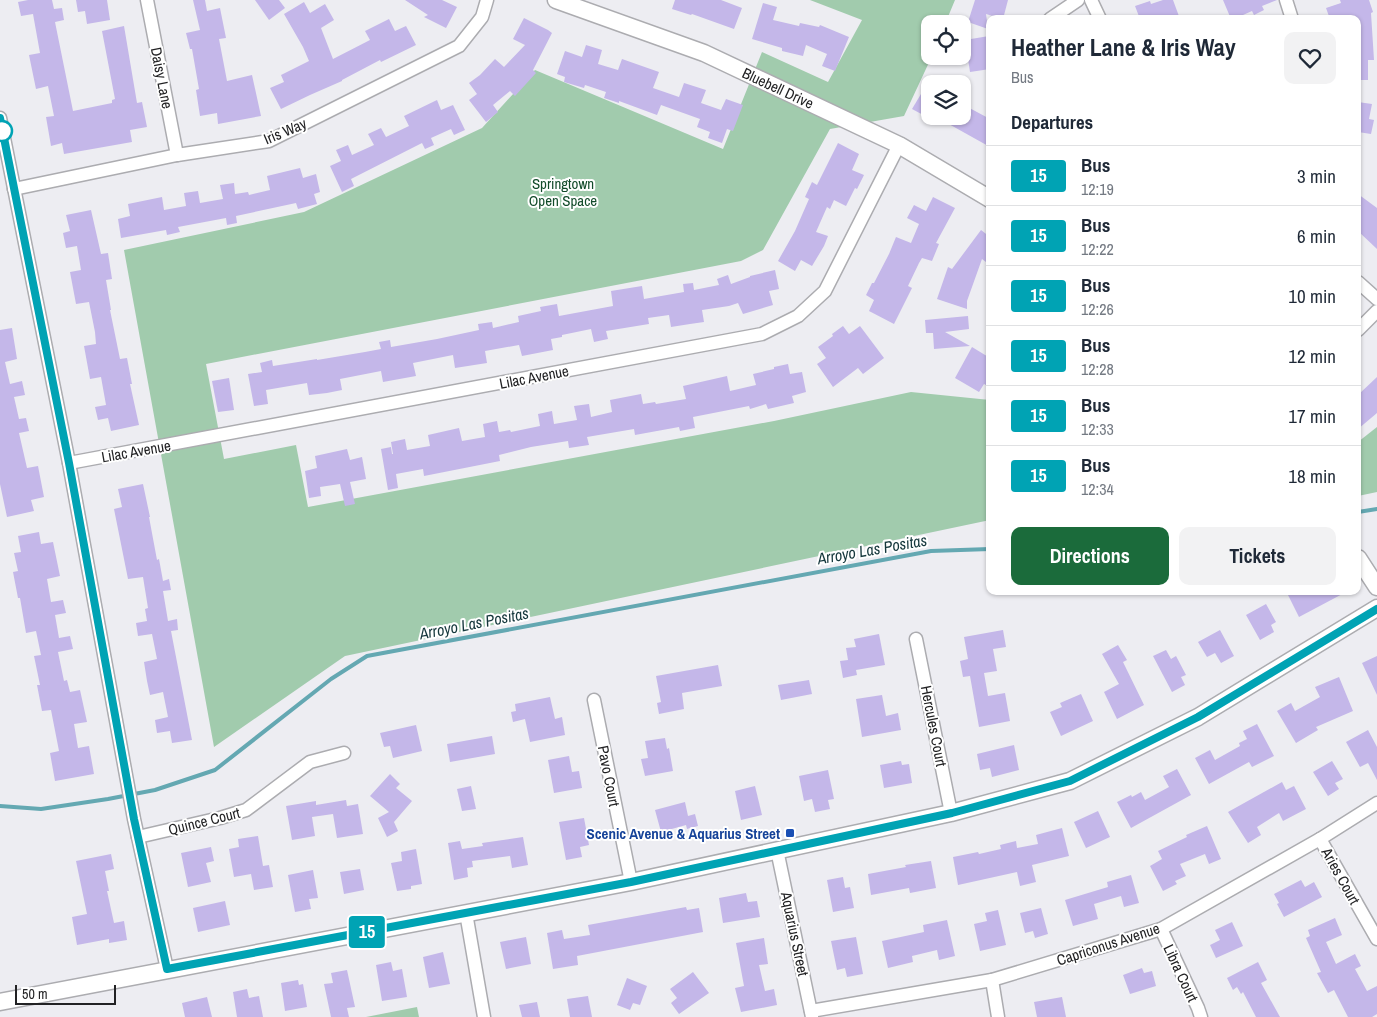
<!DOCTYPE html>
<style>
:root{--surface:#fff;--page:#f2f2f3;--text:#1f2937;--muted:#747a83;--line:#e0e1e3;--accent:#1b6b3b}
body{margin:0;font-family:"Archivo Narrow",sans-serif;background:var(--page);color:var(--text);height:100vh;display:flex;flex-direction:column;font-size:19px;white-space:nowrap}
*{box-sizing:border-box;margin:0}
p{font-size:16px;color:var(--muted)}
.icon{flex:none;width:28px;height:28px;fill:none;stroke:currentColor;stroke-width:2;stroke-linecap:round;stroke-linejoin:round}
.map{position:relative;flex:1;overflow:hidden}
.details{position:absolute;left:986px;top:15px;width:375px;height:580px;display:flex;flex-direction:column;background:var(--surface);border-radius:10px;box-shadow:0 1px 4px #0004}
.details>*{flex:none}
.badge{padding:0 10px;border-radius:4px;font-size:18px;line-height:32px}
.controls{position:absolute;left:921px;top:15px;display:grid;gap:10px}
.controls a{display:grid;place-items:center;width:50px;height:50px;border-radius:10px;background:var(--surface);box-shadow:0 1px 4px #0004;font-size:25px}
.scale{position:absolute;left:15px;bottom:12px;width:101px;box-sizing:border-box;padding-left:5px;border:2px solid #222224;border-top:0;font-size:14px;line-height:18px;white-space:nowrap;color:#222224;-webkit-text-stroke:4px #fff;paint-order:stroke}
.map>.badge{position:absolute;translate:-50% -50%;box-shadow:0 0 0 2px #fff}
h2{padding:0 25px;font-size:19px;line-height:45px}
.round{display:grid;place-items:center;flex:none;width:52px;height:52px;border-radius:10px;background:var(--page)}
.head{display:flex;align-items:center;justify-content:space-between;height:85px;padding:0 25px}
h1{font-size:24px;font-weight:700;line-height:38px}
.button{display:flex;gap:10px;margin-top:auto;padding:10px 25px}
.button a{flex:1;height:58px;border-radius:10px;background:var(--accent);color:#fff;font-size:20px;font-weight:700;line-height:58px;text-align:center}
.button a+a{background:var(--page);color:var(--text)}
ul{padding:0;list-style:none}
li{display:flex;align-items:center;gap:15px;height:60px;padding:0 25px;border-top:1px solid var(--line)}
li div{flex:1}
li b{display:block;font-size:19px}
li em{font-style:normal}
li .badge{min-width:55px;font-weight:700;text-align:center}
.map>svg:first-child{display:block}
</style>
<div class="map">
<svg width="1377" height="1017" viewBox="0 0 1377 1017">
<rect width="100%" height="100%" fill="#ededf2"/>
<g fill="#a1cbad">
<path d="M810,0h145l-10,24h-15v32h2l-28,60 -74,13 -67,121 -22,11 -535,103 18,95 72,-14 12,62 466,-86 137,-29 79,8v120l-645,136 -131,91 -90,-497 180,-38 178,-84 53,-58 188,79 39,-97 66,30 34,-62z"/>
<path d="M1377,427v65l-19,4v-54z"/>
<path d="M417,1007l2,10h-53z"/>
</g>
<g fill="none" stroke-linecap="round" stroke-linejoin="round">
<g stroke="#64a8b2" stroke-width="4">
<path d="M1358,512l19,-3"/>
<path d="M0,806l41,3 67,-10 47,-9 60,-20 116,-91 36,-23 564,-105 59,-2"/>
</g>
</g>
<g fill="#c4b7e9">
<path d="M28,0h24l2,9 8,-1 2,12 -9,2 18,89 39,-8v-3l3,-1 -13,-68 22,-5 13,77 5,-1 5,25 -17,3 2,12 -68,12 -2,-11 -11,3 -5,-29 8,-1 -6,-30 -12,3 -7,-34 11,-2 -7,-39 -12,2 -3,-14z"/>
<path d="M76,0h31l3,20 -23,4 -2,-13 -7,1z"/>
<path d="M193,0h12l2,11 13,-3 6,30 -7,1 8,42 25,-6 9,41 -43,8 -1,-11 -17,3 -4,-26 3,-1 -7,-40h-2l-4,-16 14,-3z"/>
<path d="M255,0h24l6,8 -16,12z"/>
<path d="M405,0h37l15,7 -11,21 -22,-11 4,-2z"/>
<path d="M675,0h46l21,8 -8,21 -42,-15 -1,1 -19,-6z"/>
<path d="M975,0h33l-5,19 -17,-5 2,15 -20,-7z"/>
<path d="M1163,0h10l7,19h-40l-5,-13 15,-5 1,3z"/>
<path d="M1223,0h54l-15,6 2,4 -10,5 -2,-4 -18,8h-3z"/>
<path d="M1340,0h29l4,12 -2,1 3,47h-6v20h-10v-61h-28l-4,-11 15,-5z"/>
<path d="M304,2l6,11 15,-9 9,16 -13,8 12,31 37,-19 -5,-9 24,-12 6,12 11,-5 10,19 -35,17 -1,-2 -38,20v1l-32,14 -29,14 -11,-21 14,-6 -3,-7 28,-14 -6,-14 -19,-33z"/>
<path d="M763,3l14,4 -4,13 26,6 1,-3 19,4 1,-2 29,12 -14,34 -13,-5 5,-12 -21,-9 -3,11 -21,-5v-3l-30,-9z"/>
<path d="M524,18l24,12 4,3 -19,37 3,3 -21,23 -5,-5 -17,14 5,7 -12,10 -17,-22 8,-6 -8,-11 11,-8 15,-16 9,8 21,-22 -12,-6z"/>
<path d="M989,36l1,33 -20,3 -5,-32z"/>
<path d="M586,45l16,5 -4,14 20,6 4,-11 37,13 -6,16 26,9 5,-14 22,7 -5,13 20,7 5,-11 17,6 -10,26 -6,-2 -5,14 -14,-5 2,-6 -13,-5 3,-8 -39,-14 -4,10 -38,-14v2l-15,-5 2,-6 -21,-7 -1,3 -20,-6 1,-5 -8,-3 8,-23 17,6z"/>
<path d="M921,94l9,5v13l-3,5 -15,-8z"/>
<path d="M437,100l4,10 12,-5 12,25 -11,5 -3,-6 -20,9 3,7 -9,4 -3,-6 -71,36 3,7 -12,6 -12,-26 11,-5 -5,-11 12,-5 4,10 22,-10 -6,-11 13,-6 5,9 23,-11 -5,-10z"/>
<path d="M1358,102l14,2 -3,15 5,1 -3,14 -13,-2z"/>
<path d="M962,104l28,15v28l-43,-24 4,-7h11z"/>
<path d="M838,143l21,11 -7,16 12,5 -7,14 -2,-1 -9,18 -12,-6 -4,9 -3,-2 -11,25 12,4 -4,10 -12,20 -11,-6 -6,11 -17,-10 17,-30 14,-32 -4,-2 7,-15 5,3z"/>
<path d="M300,168l3,10 13,-4 4,18 -6,2 3,10 -19,5 -2,-6 -60,13 1,7 -10,2 -1,-7 -48,9 2,5 -13,3 -1,-5 -45,8 -3,-19 12,-3 -2,-12 34,-7 2,13 22,-4 -2,-13 14,-2 2,12 23,-4 -3,-14 14,-2 1,11 13,-2 1,3 21,-5 -3,-14z"/>
<path d="M1358,194l19,14v41l-19,-18z"/>
<path d="M933,197l22,11 -19,35 3,1 -7,17 -10,-3 -3,5 -11,23 4,2 -18,36 -25,-13 5,-11 -8,-5 6,-12h2l15,-29 7,-17 15,6 8,-19 -12,-6 7,-13 12,6z"/>
<path d="M91,210l10,44 7,-1 4,26 -6,1 5,30h-1l10,49 7,-1 5,26h-2l9,41 -28,6 -3,-13 -10,2 -3,-13 11,-2 -5,-28 -11,2 -6,-33 12,-2 -1,-12 -6,-30 -13,2 -6,-32 11,-2 -4,-24 -11,2 -3,-15 7,-2 -4,-16z"/>
<path d="M981,230l9,7v28l-8,-6 -15,42v8l-30,-10 11,-32 4,2z"/>
<path d="M775,270l4,19 -10,2 4,14 -30,9 -5,-11 -9,3 -27,4 2,12 -14,2 -19,3 -2,-12 -21,3 1,6 -43,7 2,8 -14,3 -3,-13 -29,6v2l-11,2 2,11 -31,6 -3,-11 -34,6 2,12 -32,5 -2,-13 -40,8 3,13 -33,6 -2,-11 -41,8 2,11 -15,3 -18,2 -2,-12 -41,7 2,14 -14,2 -6,-32 14,-2 -2,-9 12,-3 1,6 44,-7v1l48,-8 16,-3 -2,-7 11,-2 1,7 46,-8 42,-9 -1,-6 14,-2 1,6 26,-6 -1,-6 23,-5 -1,-4 17,-3 2,12 54,-10 -2,-15 31,-5 2,13 40,-7 -1,-8 10,-1 1,7 25,-5 -2,-6 11,-4 3,9 19,-7v-1z"/>
<path d="M968,316l1,13 -24,3 25,14 -36,3 -1,-16h-7l-1,-13z"/>
<path d="M843,326l6,8 11,-8 24,32 -21,16 -5,-6 -25,19 -16,-23 9,-6 -8,-11 15,-11 -1,-2z"/>
<path d="M12,328l5,31 -12,3 5,22 12,-3 3,14 -11,2 5,22 7,-1 3,13 -10,2 8,35 11,-2 6,31 -13,3 3,11 -27,6 -7,-33v-154z"/>
<path d="M972,347l18,11v29l-6,-3 -5,8 -24,-14z"/>
<path d="M788,364l2,10 12,-2 4,20 -14,4 2,7 -26,6 -2,-5 -16,5 -1,-3 -56,11 2,11 -15,3 -1,-4 -44,8 -1,-6 -47,8 2,8 -20,3 -1,-7 -37,6 -32,8 1,6 -76,15 -1,-7 -27,5 2,14 -10,2 -7,-41 10,-2 1,7h1l-2,-12 14,-3 2,11 23,-4 -2,-11 31,-7 3,13 23,-4 -2,-13 14,-3 2,11 11,-2 1,2 29,-6 -2,-12 14,-3 2,13 23,-4 -3,-14 15,-2 2,13 21,-5 -2,-12 31,-6 2,10 12,-2 1,2 30,-5 -3,-13 44,-10 3,15 26,-6 -3,-11 21,-5v-2z"/>
<path d="M1377,377v36l-19,16v-34z"/>
<path d="M229,378l5,32 -16,2 -6,-31z"/>
<path d="M347,449l3,11 12,-3 4,22 -16,3 5,22 -10,2 -5,-22 -20,3 1,9 -12,2 -4,-27 12,-3 -2,-12z"/>
<path d="M143,484l7,33h-1l8,43 2,-1 4,22 6,-2 2,11 -8,1 5,30 9,-2 1,11 -7,1 21,109 -20,3 -2,-12 -13,2 -2,-13 13,-3 -5,-25 -13,3 -3,-14 -3,-19 13,-3 -5,-25 -14,2 -2,-13 11,-2 -2,-12 3,-1 -5,-31 -15,2 -14,-70 8,-2 -4,-18z"/>
<path d="M39,532l2,12 12,-2 7,34 -13,3 4,23 12,-2 3,13 -11,2 4,23 11,-2 3,13 -15,3 6,29 3,-1 3,12 10,-2 7,32 -13,2 4,24 11,-2 5,28 -39,7 -5,-28 9,-2 -8,-41 -9,1 -5,-26h3l-6,-29 7,-1 -5,-24 -10,2 -6,-35h-2l-5,-26 5,-1 -4,-18 7,-1 -3,-16z"/>
<path d="M1286,591h62l-49,26z"/>
<path d="M1266,604l10,18 -5,3 3,7 -14,8 -14,-25z"/>
<path d="M1003,630l3,17 -13,2 4,22 -13,2 4,23 17,-3 5,28 -31,6 -9,-51 -7,1 -3,-16 8,-2 -4,-22z"/>
<path d="M1220,630l14,26 -13,7 -6,-10 -8,4 -9,-15z"/>
<path d="M879,634l6,31 -29,5 1,5 -14,3 -3,-17 8,-1 -2,-12 10,-1 -2,-8z"/>
<path d="M1118,645l9,15 -4,2 21,43 -27,14 -13,-27 15,-8 -17,-30z"/>
<path d="M1166,650l5,9 5,-3 10,19 -5,2 4,8 -13,7 -19,-36z"/>
<path d="M1377,656v39l-15,-32z"/>
<path d="M718,665l4,21 -40,7 2,16 -25,5 -2,-11 4,-1 -5,-26z"/>
<path d="M1339,677l14,34 -37,16 2,3 -22,13 -19,-32 14,-8 4,8 25,-14 -5,-10z"/>
<path d="M809,680l3,14 -31,6 -3,-15z"/>
<path d="M1081,694l12,27 -32,15 -11,-24 12,-5 -2,-4z"/>
<path d="M882,695l4,21 12,-3 3,17 -39,7 -6,-38z"/>
<path d="M550,697l5,22 7,-2 3,18 -35,7 -5,-23 -12,3 -2,-10 5,-1 -1,-7z"/>
<path d="M1257,724l17,32 -22,11 -3,-5 -40,22 -14,-26 15,-8 5,10 25,-14 -1,-3 8,-4 -4,-8z"/>
<path d="M416,725l6,26 -29,7 -3,-12 -6,1 -4,-14z"/>
<path d="M1368,730l9,17v33l-9,-17 -8,4 -14,-25z"/>
<path d="M492,736l3,18 -45,8 -3,-18z"/>
<path d="M665,738l2,11 2,-1 4,23 -28,5 -4,-17 7,-1 -3,-17z"/>
<path d="M1014,745l5,25 -27,7 -2,-9 -10,2 -3,-16z"/>
<path d="M569,756l3,16 7,-1 3,17 -28,5 -6,-33z"/>
<path d="M901,761l1,4 7,-1 3,19 -28,5 -4,-23z"/>
<path d="M1332,761l11,18 -8,4 4,6 -11,7 -15,-24z"/>
<path d="M1177,769l14,26 -60,33 -14,-26 14,-7 1,2 9,-5 4,8 24,-13 -6,-11z"/>
<path d="M828,770l6,29 -6,1 2,9 -15,3 -3,-13 -8,2 -5,-25z"/>
<path d="M390,774l10,10 -4,4 16,13 -18,21 4,9 -11,6 -9,-19 11,-6 -19,-16z"/>
<path d="M1282,782l4,8 8,-4 12,23 -23,12 -4,-8 -22,14 4,8 -13,8 -20,-31z"/>
<path d="M471,786l5,23 -14,2 -5,-22z"/>
<path d="M755,786l7,29 -21,5 -6,-29z"/>
<path d="M346,800l1,6 11,-2 5,30 -26,4 -4,-24 -21,3 3,19 -23,4 -6,-34 30,-5v4z"/>
<path d="M685,802l3,14 7,-2 3,12 -11,3 -1,-4 -25,7 -6,-22z"/>
<path d="M1098,811l12,26 -24,11 -12,-26z"/>
<path d="M584,818l5,27 -9,2 2,10 -16,3 -7,-38z"/>
<path d="M1207,826l14,33 -12,5 -4,-10 -25,10 6,12 -11,5 2,3 -14,7 -13,-25 12,-7 -4,-8 29,-14 -1,-2z"/>
<path d="M1062,828l7,28 -37,9 4,17 -16,4 -3,-14 -59,13 -5,-28 25,-5 1,2 22,-5 -1,-4 16,-4 1,7 21,-4 -2,-9z"/>
<path d="M258,836l5,30 6,-1 4,22 -19,3 -3,-16 -17,3 -5,-28 10,-2 -1,-8z"/>
<path d="M523,837l5,28 -16,3 -2,-12 -38,5 1,6 -6,1 1,9 -14,3 -6,-37 12,-2 2,8 21,-3 -1,-3z"/>
<path d="M211,847l3,14 -8,2 5,19 -23,5 -7,-34z"/>
<path d="M416,849l6,35 -11,2v3l-14,2 -6,-28 11,-2 -1,-9z"/>
<path d="M111,854l3,15 -9,2 4,20h-2l7,32 10,-2 3,19 -18,3v-4l-32,6 -5,-28 15,-3 -11,-53z"/>
<path d="M931,861l5,27 -26,5 -1,-5 -38,7 -3,-21 38,-7 -1,-2z"/>
<path d="M360,869l4,21 -20,4 -4,-22z"/>
<path d="M313,870l5,28 -9,1 2,10 -16,3 -7,-37z"/>
<path d="M1131,875l8,28 -15,4 -3,-11 -27,8 4,15 -25,7 -8,-26 43,-13 -1,-5z"/>
<path d="M843,877l2,11 5,-1 4,21 -21,4 -6,-32z"/>
<path d="M1301,880l4,7 9,-5 8,15 -38,20 -7,-13 2,-1 -5,-9z"/>
<path d="M746,893l2,9 9,-1 3,16 -37,6 -4,-25z"/>
<path d="M225,901l5,24 -32,7 -5,-24z"/>
<path d="M686,907l1,3 12,-2 4,24 -126,24 1,9 -25,4 -6,-36 15,-3 2,9 26,-4 -2,-10z"/>
<path d="M1041,908l7,26 -13,4 -2,-7 -8,2 -5,-20z"/>
<path d="M998,910l8,35 -26,6 -6,-27 13,-3 -2,-8z"/>
<path d="M1335,918l7,17 -16,7 10,22 19,-10 6,12 -6,3 12,22 10,-5v28l-5,3h-24l-14,-27 -6,3 -11,-20 4,-1 -15,-34 4,-2 -2,-6z"/>
<path d="M947,920l8,36 -16,4 -2,-10 -25,6 1,6 -25,6 -6,-27 42,-9 -1,-7z"/>
<path d="M1232,922l11,24 -27,12 -6,-13 10,-5 -5,-10z"/>
<path d="M526,937l5,27 -25,5 -6,-27z"/>
<path d="M856,937l7,37 -16,3 -2,-9 -8,2 -6,-29z"/>
<path d="M764,938l4,26 -9,1 6,26 9,-2 3,16 -36,7 -6,-24 9,-2 -8,-43z"/>
<path d="M443,952l7,32 -21,4 -6,-31z"/>
<path d="M391,962l2,9 9,-2 5,28 -25,4 -6,-36z"/>
<path d="M1258,962l9,18 -6,3 19,34h-24l-13,-25 -2,2 -4,-7 -4,3 -6,-12z"/>
<path d="M1142,968l2,5 8,-2 4,15 -26,8 -7,-19z"/>
<path d="M347,970l8,37 -8,1 2,9h-18l-7,-33 9,-1 -2,-10z"/>
<path d="M693,972l16,21 -30,21 -8,-11 6,-5 -7,-9z"/>
<path d="M627,978l20,8 -7,19 -7,-2 -3,7 -13,-5z"/>
<path d="M298,980l1,5 4,-1 4,23 -22,4 -4,-28z"/>
<path d="M247,989l2,9 10,-2 4,21h-26l-4,-25z"/>
<path d="M588,996l4,21h-22l-3,-18z"/>
<path d="M207,997l5,20h-27l-3,-14z"/>
<path d="M1062,997l4,20h-29l-3,-15z"/>
<path d="M537,1002l3,15h-18l-3,-12z"/>
</g>
<g fill="none" stroke-linecap="round" stroke-linejoin="round">
<defs>
<g id="minor">
<path d="M147,0l30,155"/>
<path d="M1091,0l9,19"/>
<path d="M1286,0l6,19"/>
<path d="M1050,19l28,-19"/>
<path d="M0,118l69,345 65,356 33,150"/>
<path d="M14,189l163,-34 92,-14 190,-95 23,-29 5,-17"/>
<path d="M1358,282l19,17"/>
<path d="M1358,330l19,-19"/>
<path d="M69,463l693,-129 36,-18 27,-25 74,-146"/>
<path d="M916,639l35,174"/>
<path d="M594,700l37,182"/>
<path d="M138,837l82,-19 26,-8 64,-48 34,-9"/>
<path d="M1320,839l57,100"/>
<path d="M777,850l35,167"/>
<path d="M466,913l18,104"/>
<path d="M1161,929l37,79 3,9"/>
<path d="M992,980l6,37"/>
<path d="M811,1011l181,-31 169,-51 159,-90 57,-36"/>
</g>
<g id="tertiary">
<path d="M556,0l148,53 195,92 91,54"/>
<path d="M1358,558l19,29"/>
<path d="M0,1002l631,-120 320,-69 119,-32 128,-64 179,-109"/>
</g>
</defs>
<use href="#minor" stroke="#acacb0" stroke-width="15"/>
<use href="#tertiary" stroke="#acacb0" stroke-width="19"/>
<use href="#minor" stroke="#fff" stroke-width="12"/>
<use href="#tertiary" stroke="#fff" stroke-width="16"/>
</g>
<g fill="none" stroke-linecap="round" stroke-linejoin="round">
<defs>
<path id="line" d="M0,118l69,345 65,356 33,150 464,-87 321,-69 118,-32 128,-64 179,-108"/>
</defs>
<use href="#line" stroke="#fff" stroke-width="11"/>
<use href="#line" stroke="#00a3b4" stroke-width="8"/>
</g>
<circle fill="#fff" stroke="#00a3b4" stroke-width="2.5" cx="2" cy="131" r="10"/>
<rect fill="#1a4fb4" stroke="#fff" stroke-width="2" x="785" y="828" width="10" height="10" rx="2.5"/>
<g text-anchor="middle" dominant-baseline="central" stroke-width="4" stroke-linejoin="round" paint-order="stroke">
<g font-size="15" fill="#222224" stroke="#fff">
<text transform="translate(162 78) rotate(79)">Daisy Lane</text>
<text transform="translate(778 88) rotate(25)">Bluebell Drive</text>
<text transform="translate(285 131) rotate(-23)">Iris Way</text>
<text transform="translate(534 377) rotate(-11)">Lilac Avenue</text>
<text transform="translate(136 451) rotate(-10)">Lilac Avenue</text>
<text transform="translate(934 726) rotate(79)">Hercules Court</text>
<text transform="translate(609 776) rotate(79)">Pavo Court</text>
<text transform="translate(204 821) rotate(-14)">Quince Court</text>
<text transform="translate(1341 876) rotate(61)">Aries Court</text>
<text transform="translate(795 934) rotate(78)">Aquarius Street</text>
<text transform="translate(1108 944) rotate(-18)">Capriconus Avenue</text>
<text transform="translate(1181 973) rotate(65)">Libra Court</text>
</g>
<g font-size="15" fill="#124b2a" stroke="#fff">
<text x="563" y="183">Springtown<tspan x="563" dy="17">Open Space</tspan></text>
</g>
<g font-size="15" font-weight="bold" fill="#164399" stroke="#fff" text-anchor="end">
<text x="780" y="833">Scenic Avenue &amp; Aquarius Street</text>
</g>
<g font-size="16" font-style="italic" fill="#15373c" stroke="#fff">
<text transform="translate(872 549) rotate(-10)">Arroyo Las Positas</text>
<text transform="translate(474 623) rotate(-11)">Arroyo Las Positas</text>
</g>
</g>
</svg>
<div class="controls">
<a><svg class="icon" aria-label="locate" viewBox="0 0 24 24"><circle cx="12" cy="12" r="6"/><path d="M12 2v4M12 18v4M2 12h4M18 12h4"/></svg></a>
<a><svg class="icon" aria-label="layers" viewBox="0 0 24 24"><path d="M12 4l9 5-9 5-9-5zM3 14l9 5 9-5"/></svg></a>
</div>
<div class="scale">50 m</div>
<b class="badge" style="left:367px;top:932px;background:#00a3b4;color:#fff">15</b>
<section class="details">
<div class="head"><div><h1>Heather Lane &amp; Iris Way</h1><p>Bus</p></div><a class="round"><svg class="icon" aria-label="heart" viewBox="0 0 24 24"><path d="M12 20l-8-8c-3-5 5-10 8-4 3-6 11-1 8 4z"/></svg></a></div>
<h2>Departures</h2>
<ul>
<li><span class="badge" style="background:#00a3b4;color:#fff">15</span><div><b>Bus</b><p>12:19</p></div><em>3 min</em></li>
<li><span class="badge" style="background:#00a3b4;color:#fff">15</span><div><b>Bus</b><p>12:22</p></div><em>6 min</em></li>
<li><span class="badge" style="background:#00a3b4;color:#fff">15</span><div><b>Bus</b><p>12:26</p></div><em>10 min</em></li>
<li><span class="badge" style="background:#00a3b4;color:#fff">15</span><div><b>Bus</b><p>12:28</p></div><em>12 min</em></li>
<li><span class="badge" style="background:#00a3b4;color:#fff">15</span><div><b>Bus</b><p>12:33</p></div><em>17 min</em></li>
<li><span class="badge" style="background:#00a3b4;color:#fff">15</span><div><b>Bus</b><p>12:34</p></div><em>18 min</em></li>
</ul>
<div class="button"><a>Directions</a><a>Tickets</a></div>
</section>
</div>
